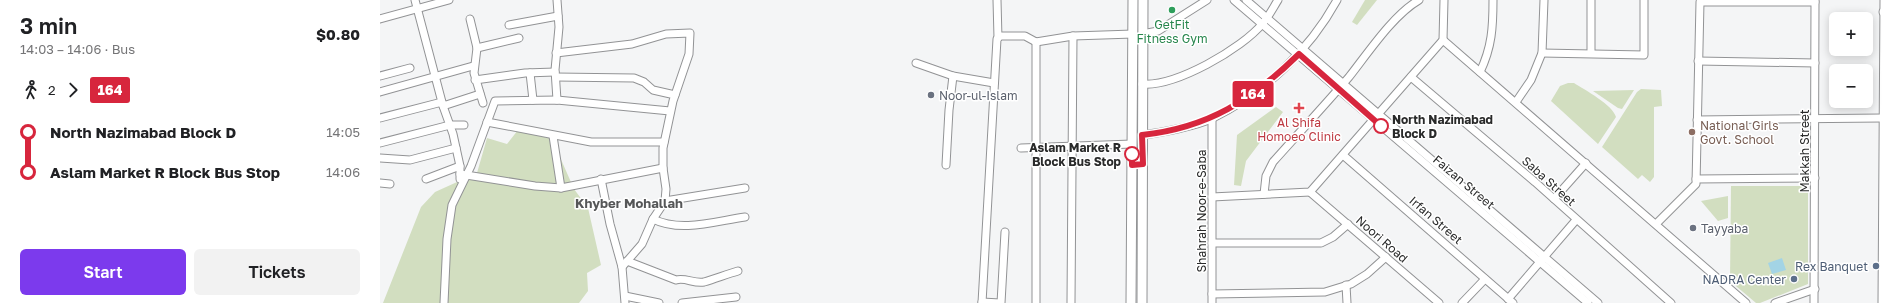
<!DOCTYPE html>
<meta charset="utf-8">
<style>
:root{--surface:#fff;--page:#f2f2f2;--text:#202124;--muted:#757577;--accent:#7c3aed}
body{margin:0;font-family:"Golos Text",sans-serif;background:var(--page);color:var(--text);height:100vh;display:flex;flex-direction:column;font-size:15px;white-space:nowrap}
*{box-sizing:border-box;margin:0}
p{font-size:13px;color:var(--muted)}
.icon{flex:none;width:22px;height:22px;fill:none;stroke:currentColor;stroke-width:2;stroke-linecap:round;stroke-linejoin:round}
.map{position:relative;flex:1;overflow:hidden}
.sheet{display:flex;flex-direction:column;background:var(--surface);width:380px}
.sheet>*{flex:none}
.badge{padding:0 8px;border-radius:3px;font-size:14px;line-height:26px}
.tools{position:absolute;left:1449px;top:12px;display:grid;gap:8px}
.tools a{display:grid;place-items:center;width:44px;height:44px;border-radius:6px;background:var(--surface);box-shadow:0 2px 10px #0003;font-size:20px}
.map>.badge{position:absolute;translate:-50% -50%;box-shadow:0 0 0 2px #fff}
.legs{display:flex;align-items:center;gap:6px;height:44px;padding:0 20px;font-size:13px}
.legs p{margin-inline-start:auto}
.headline{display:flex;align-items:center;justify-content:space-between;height:68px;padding:0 20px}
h1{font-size:22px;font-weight:600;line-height:30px}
.primary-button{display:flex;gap:8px;margin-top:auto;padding:8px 20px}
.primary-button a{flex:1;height:46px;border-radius:6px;background:var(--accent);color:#fff;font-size:16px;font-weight:600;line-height:46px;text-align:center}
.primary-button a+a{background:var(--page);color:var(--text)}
ul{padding:0 20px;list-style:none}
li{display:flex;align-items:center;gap:14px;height:40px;font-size:15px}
li i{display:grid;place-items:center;width:6px;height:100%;margin:0 5px;background:currentColor}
li i::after{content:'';width:10px;height:10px;margin:-5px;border:3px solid;border-radius:50%;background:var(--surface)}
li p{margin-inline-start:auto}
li:first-child i{background:linear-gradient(#0000 50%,currentColor 0)}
li:last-child i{background:linear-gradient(currentColor 50%,#0000 0)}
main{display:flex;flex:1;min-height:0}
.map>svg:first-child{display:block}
</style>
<main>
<section class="sheet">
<div class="headline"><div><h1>3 min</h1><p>14:03 – 14:06 · Bus</p></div><b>$0.80</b></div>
<div class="legs"><svg class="icon" aria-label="walk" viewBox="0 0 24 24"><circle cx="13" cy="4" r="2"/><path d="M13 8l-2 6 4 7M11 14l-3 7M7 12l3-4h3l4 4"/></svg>2<svg class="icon" aria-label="forward" viewBox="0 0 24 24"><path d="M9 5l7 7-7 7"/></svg><b class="badge" style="background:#d7263d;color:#fff">164</b></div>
<ul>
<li><i style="color:#d7263d"></i><b>North Nazimabad Block D</b><p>14:05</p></li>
<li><i style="color:#d7263d"></i><b>Aslam Market R Block Bus Stop</b><p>14:06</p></li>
</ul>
<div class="primary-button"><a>Start</a><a>Tickets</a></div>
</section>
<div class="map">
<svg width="1505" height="303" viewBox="0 0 1505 303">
<rect width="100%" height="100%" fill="#f4f5f6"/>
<g fill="#d2dec0">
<path d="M985,0h12l-20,25 -5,-3z"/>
<path d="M1188,83h6c11,7 39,22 42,34l-18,27 -47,-43 9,-15z"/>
<path d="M1261,89l20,1 1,16 -8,1v70l-4,5 -8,-7 -4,4 -36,-32 35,-55z"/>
<path d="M1254,90l-12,19 -4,-1 -25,-17z"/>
<path d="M896,107l7,5 -37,49 -5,25 -7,-1 3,-50z"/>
<path d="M138,130l34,9 22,50 14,19 13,57 -14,8 1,18 -9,12h-196l38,-96 14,-15 42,-19 10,-35 20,6z"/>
<path d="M1351,186h77v98l-48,19h-4l-26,-22z"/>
<path d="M1348,196v22l-10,3 -17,-20z"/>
</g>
<path fill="#a3d4e5" d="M1402,258l4,12 -14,4 -4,-11z"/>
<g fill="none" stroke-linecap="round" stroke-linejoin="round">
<defs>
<g id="minor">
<path d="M35,0l28,106 10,28 7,32v13"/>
<path d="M617,0l1,38"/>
<path d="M854,0l354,303"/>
<path d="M866,0l352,303"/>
<path d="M1211,0v53"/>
<path d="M0,19l69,-19"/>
<path d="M90,19l7,29 -3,25 9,30"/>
<path d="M129,25l49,-9"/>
<path d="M762,34l16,-3 49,-31"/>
<path d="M1063,40l303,263"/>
<path d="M656,42v261"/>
<path d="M97,48l42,-10"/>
<path d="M176,53l76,-9 34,-10 24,-1 -1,21 -16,47 -10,47v20l3,21 -1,12 -12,18 -11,25 -20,23"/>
<path d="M1162,53l102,2v-55"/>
<path d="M1318,61l117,2"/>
<path d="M536,63l37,13 41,7"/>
<path d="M1100,72c12,-25 13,-45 13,-72"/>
<path d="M150,73l3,27"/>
<path d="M0,76l30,-8"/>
<path d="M176,77l78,1 10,4 9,8 22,5"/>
<path d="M1031,77l124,105 136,121"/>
<path d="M95,80l50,-7 30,-1"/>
<path d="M762,84c33,3 100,-35 121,-61 6,-7 10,-15 15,-23"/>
<path d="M0,92l93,-26"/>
<path d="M177,100l-2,-30 4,-43 -2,-27"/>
<path d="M1136,102l15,-22 11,-27 2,-53"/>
<path d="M63,106l37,-12"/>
<path d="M0,118l62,-16"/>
<path d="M832,119v184"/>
<path d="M1317,120l185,-2"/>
<path d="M107,122l104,20h73"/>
<path d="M762,135c18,-2 55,-9 71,-17 52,-26 96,-67 124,-118"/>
<path d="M173,136l8,52"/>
<path d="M0,143l70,-18h14"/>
<path d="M641,148l111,-4"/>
<path d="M963,155l170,148"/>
<path d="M0,158l30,2 46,-12"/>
<path d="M566,165l3,-55 4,-34"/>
<path d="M80,174l75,12 26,2 102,-20"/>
<path d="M46,179l34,-13"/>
<path d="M221,179l9,45 12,43 3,36"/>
<path d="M1316,179l119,-1"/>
<path d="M0,183l10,1"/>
<path d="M930,192l129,111"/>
<path d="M884,194l2,-18 7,-14c25,-28 51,-56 76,-85 19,-24 44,-62 70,-77"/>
<path d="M832,197l98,-5 133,-152 1,-40"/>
<path d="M1174,199l32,-36"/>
<path d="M285,201l80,-13"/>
<path d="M273,219c28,14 63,2 92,-2"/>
<path d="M1276,224l40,-40 4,-182h115"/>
<path d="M832,243h109l12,-6 15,-13"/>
<path d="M247,261l49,19c9,-3 18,4 28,2 11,-3 23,-8 34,-11"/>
<path d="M966,285l1,18"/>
<path d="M832,294l113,-2 26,-8 16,-10 19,-17"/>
<path d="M245,296l34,7"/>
<path d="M1128,299l68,-79"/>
<path d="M602,302l18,1"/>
<path d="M64,303l3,-64 5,-34 19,-39 24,-65 62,-1 113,11"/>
<path d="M302,303l54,-6"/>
<path d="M602,303l15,-264 3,-3h25l11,6 37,-6 60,-2"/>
<path d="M621,303l4,-71"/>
<path d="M691,303l2,-267"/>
<path d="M1082,303l23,-24"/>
<path d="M1395,303l40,-14"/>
<path d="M1434,303l1,-303"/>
<path d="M1502,303l2,-303"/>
</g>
<g id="major">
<path d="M1504,12l1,-1"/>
<path d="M751,303l2,-303"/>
<path d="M762,303l1,-303"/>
</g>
</defs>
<use href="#minor" stroke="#929395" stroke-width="9"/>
<use href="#major" stroke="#929395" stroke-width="11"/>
<use href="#minor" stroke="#fff" stroke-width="7"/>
<use href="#major" stroke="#fff" stroke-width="9"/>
</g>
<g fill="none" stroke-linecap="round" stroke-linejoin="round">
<defs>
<path id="line-1" d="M752,154v11l11,-1 -1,-29c66,-7 110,-35 157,-81l82,72"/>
</defs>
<use href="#line-1" stroke="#fff" stroke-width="9"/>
<use href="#line-1" stroke="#d7263d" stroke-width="6"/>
</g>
<circle fill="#2e9e5b" stroke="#fff" stroke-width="1.5" cx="792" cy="10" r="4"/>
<g fill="#6b7280" stroke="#fff" stroke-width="1.5">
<circle cx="551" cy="95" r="4"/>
<circle cx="1313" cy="228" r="4"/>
</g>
<path fill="#e0444e" stroke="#fff" stroke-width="1.5" d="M917 102h4v4h4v4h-4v4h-4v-4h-4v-4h4z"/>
<g fill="#fff" stroke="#d7263d" stroke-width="2">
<circle cx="1001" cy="126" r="7"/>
<circle cx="752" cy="154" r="7"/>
</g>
<circle fill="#8d6e63" stroke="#fff" stroke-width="1.5" cx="1312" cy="132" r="4"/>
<g fill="#5c6f8a" stroke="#fff" stroke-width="1.5">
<circle cx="1496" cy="266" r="4"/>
<circle cx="1414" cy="279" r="4"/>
</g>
<g text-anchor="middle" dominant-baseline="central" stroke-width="3" stroke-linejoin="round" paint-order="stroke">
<g font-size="12" fill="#27864d" stroke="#fff">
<text x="792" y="24">GetFit<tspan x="792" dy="14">Fitness Gym</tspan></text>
</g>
<g font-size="12" fill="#5b616d" stroke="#fff" text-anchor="start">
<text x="559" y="95">Noor-ul-Islam</text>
<text x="1321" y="228">Tayyaba</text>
</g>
<g font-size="12" font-weight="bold" fill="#292a2a" stroke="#fff" text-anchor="start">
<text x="1012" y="119">North Nazimabad<tspan x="1012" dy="14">Block D</tspan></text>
<text x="741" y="147" text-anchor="end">Aslam Market R<tspan x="741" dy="14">Block Bus Stop</tspan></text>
</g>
<g font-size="12" fill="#be3a42" stroke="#fff">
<text x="919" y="122">Al Shifa<tspan x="919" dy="14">Homoeo Clinic</tspan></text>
</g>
<g font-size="12" fill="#785e54" stroke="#fff" text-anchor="start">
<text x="1320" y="125">National Girls<tspan x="1320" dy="14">Govt. School</tspan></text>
</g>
<g font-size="12" fill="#292a2a" stroke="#fff">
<text transform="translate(1424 151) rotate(-90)">Makkah Street</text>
<text transform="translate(1169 181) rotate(42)">Saba Street</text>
<text transform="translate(1084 182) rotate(40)">Faizan Street</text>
<text transform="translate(821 211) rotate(-90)">Shahrah Noor-e-Saba</text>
<text transform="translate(1056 220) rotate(41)">Irfan Street</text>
<text transform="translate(1002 239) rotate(41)">Noori Road</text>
</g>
<g font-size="12" fill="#4e5e75" stroke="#fff" text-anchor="end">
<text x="1488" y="266">Rex Banquet</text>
<text x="1406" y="279">NADRA Center</text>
</g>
<g font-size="13" font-weight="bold" fill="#565758" stroke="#fff">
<text x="249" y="203">Khyber Mohallah</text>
</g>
</g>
</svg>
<div class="tools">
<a>+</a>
<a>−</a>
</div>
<b class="badge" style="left:873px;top:94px;background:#d7263d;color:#fff">164</b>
</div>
</main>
